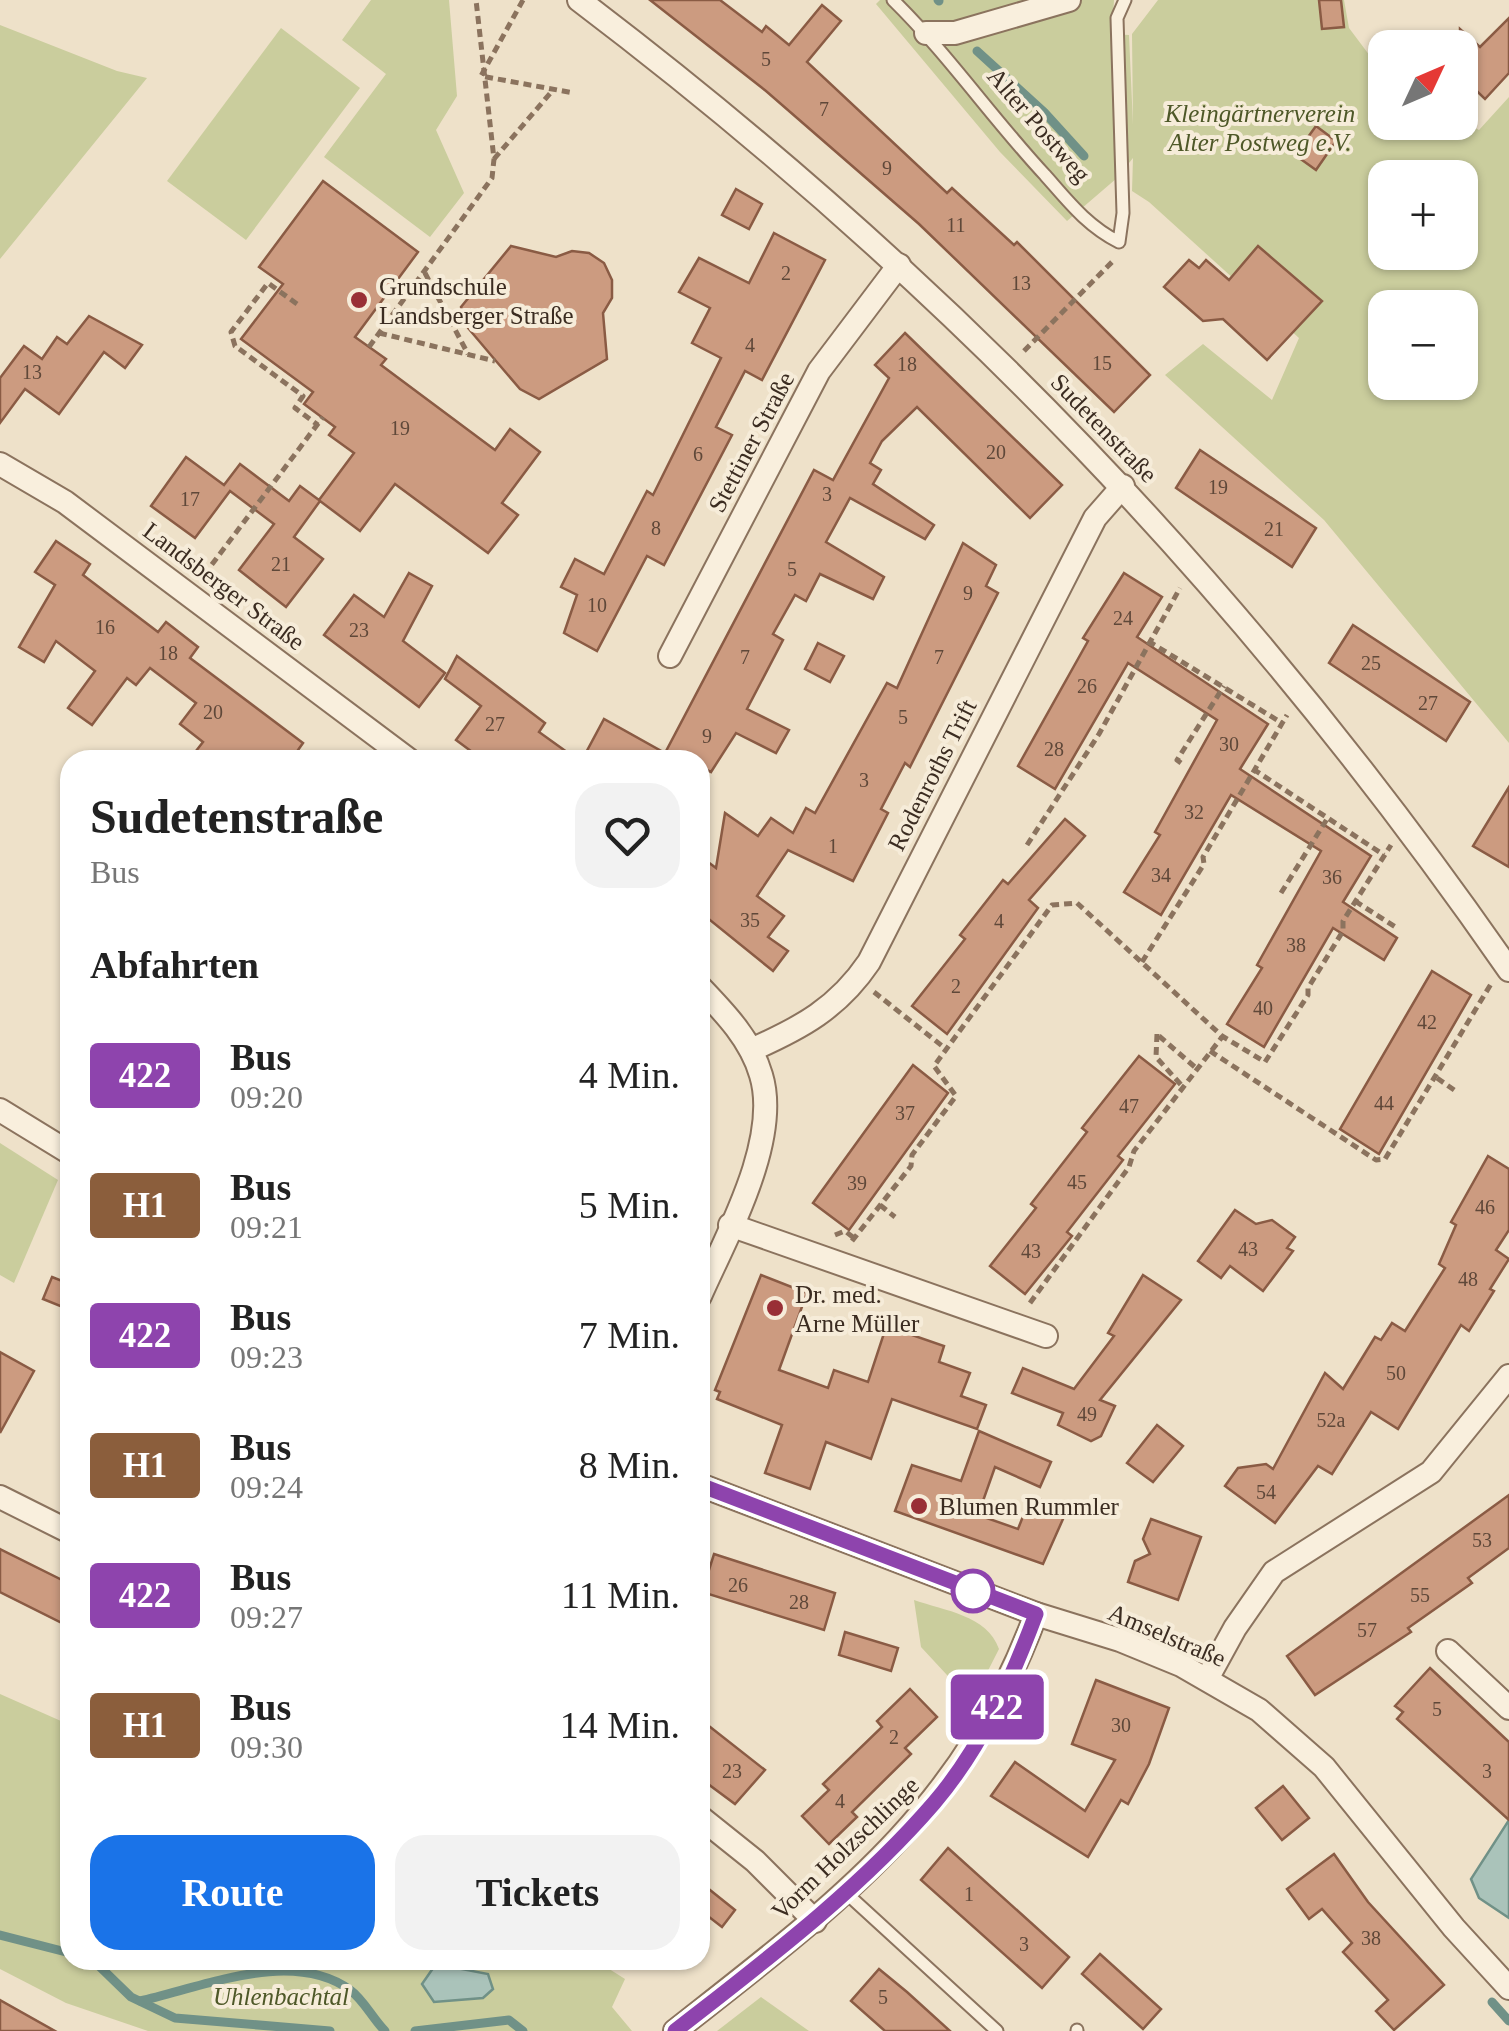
<!DOCTYPE html>
<html lang="de">
<meta charset="utf-8">
<style>
:root{--surface:#fff;--page:#f2f2f2;--text:#222;--muted:#767676;--accent:#1a73e8}
body{margin:0;font-family:Georgia,serif;background:var(--page);color:var(--text);height:100vh;display:flex;flex-direction:column;font-size:38px;white-space:nowrap}
*{box-sizing:border-box;margin:0}
p{font-size:32px;color:var(--muted)}
.icon{flex:none;width:55px;height:55px;fill:none;stroke:currentColor;stroke-width:2;stroke-linecap:round;stroke-linejoin:round}
.map{position:relative;flex:1;overflow:hidden}
.panel{position:absolute;left:60px;top:750px;width:650px;height:1220px;display:flex;flex-direction:column;background:var(--surface);border-radius:30px;box-shadow:0 2px 8px #0004}
.panel>*{flex:none}
.badge{padding:0 20px;border-radius:8px;font-size:35px;line-height:65px}
.needle{width:65px;rotate:46deg}
.fabs{position:absolute;left:1368px;top:30px;display:grid;gap:20px}
.fabs a{display:grid;place-items:center;width:110px;height:110px;border-radius:20px;background:var(--surface);box-shadow:0 2px 8px #0004;font-size:50px}
.map>.badge{position:absolute;translate:-50% -50%;box-shadow:0 0 0 5px #fff}
h2{padding:0 30px;font-size:38px;line-height:90px}
.round{display:grid;place-items:center;flex:none;width:105px;height:105px;border-radius:30px;background:var(--page)}
.overview{display:flex;align-items:center;justify-content:space-between;height:170px;padding:0 30px}
h1{font-size:48px;font-weight:800;line-height:75px}
.cta{display:flex;gap:20px;margin-top:auto;padding:20px 30px}
.cta a{flex:1;height:115px;border-radius:30px;background:var(--accent);color:#fff;font-size:40px;font-weight:800;line-height:115px;text-align:center}
.cta a+a{background:var(--page);color:var(--text)}
ul{padding:0;list-style:none}
li{display:flex;align-items:center;gap:30px;height:130px;padding:0 30px}
li div{flex:1}
li b{display:block;font-size:38px}
li em{font-style:normal}
li .badge{min-width:110px;font-weight:700;text-align:center}
.map>svg:first-child{display:block}
</style>
<div class="map">
<svg width="1509" height="2031" viewBox="0 0 1509 2031">
<rect width="100%" height="100%" fill="#eee1c9"/>
<g fill="#cacd9d" fill-rule="evenodd">
<path d="M371,0h78l8,96 -21,34 28,63 -34,44 -106,-80 62,-83 -44,-34z"/>
<path d="M880,0h234l-2,34 17,1 4,90 -1,-91 26,-34h186l5,28 36,48v46l75,-2 19,10 30,-33v646l-185,-223 -159,-145 38,-31 69,56 27,-62 -150,-136 -17,-11 1,-33 -16,20 -50,43 -67,-69 -124,-148zM1385,178h75v74h-75zM1385,308h75v74h-75z"/>
<path d="M0,25l117,46 30,7 -147,181z"/>
<path d="M281,28l79,60 -114,152 -79,-59z"/>
<path d="M0,1143l58,37 -44,103 -14,-8z"/>
<path d="M914,1600c31,11 73,15 85,49l-27,53 -51,-55z"/>
<path d="M0,1694l70,31v235h525l30,19 -13,28 20,24h-484l-82,-28 -66,-34z"/>
<path d="M761,1997l48,34h-92z"/>
</g>
<g fill="#aac3ba" stroke="#709187" stroke-width="2.5">
<path d="M1509,1820v98l-30,-20 -8,-19z"/>
<path d="M436,1964l52,10 5,15 -10,9 -49,4 -12,-18z"/>
</g>
<g fill="none" stroke-linecap="round" stroke-linejoin="round">
<g stroke="#709187" stroke-width="9">
<path d="M938,0l1,1"/>
<path d="M977,51l67,61 40,44"/>
<path d="M0,1935l70,18"/>
<path d="M88,1960l9,4 34,33 44,21 155,13"/>
<path d="M140,2001c63,-14 152,-53 210,-11 13,9 23,29 35,41"/>
<path d="M1492,2002l17,19"/>
<path d="M415,2031l94,-11 14,11"/>
</g>
</g>
<g fill="#cc9b80" stroke="#8a5b44" stroke-width="2.5">
<path d="M650,0h70l42,32 4,-6 23,19 33,-40 19,16 -34,41 140,131 5,-5 62,57 3,-3 133,133 -36,37 -195,-188 -153,-133z"/>
<path d="M1319,0h22l3,27 -22,2z"/>
<path d="M1509,18v55l-24,26 -25,-24v-46l20,18z"/>
<path d="M1316,126l20,15 -20,29 -21,-15z"/>
<path d="M323,181l95,71 -63,85 31,22 -5,6 114,85 15,-21 30,23 -38,51 16,12 -30,38 -93,-69 -35,47 -40,-30 -26,36 29,22 -37,48 -47,-37 35,-46 -44,-33 -35,47 -44,-32 35,-49 38,28 16,-21 49,37 11,-15 19,14 35,-47 -25,-18 6,-8 -31,-23 9,-12 -72,-53 42,-55 -24,-17z"/>
<path d="M736,189l26,15 -13,25 -27,-14z"/>
<path d="M774,233l51,27 -63,120 -17,-9 -29,56 16,8 -68,130 -17,-9 -50,95 -33,-18 13,-38 -16,-8 14,-28 29,15 43,-83 6,4 68,-137 -29,-15 18,-35 -31,-16 20,-34 50,25z"/>
<path d="M511,246l45,11 16,-6 17,2 15,10 8,17v18l-9,15 4,46 -68,40 -19,-10 -24,-28 -28,-33 -7,-21z"/>
<path d="M1258,246l64,55 -55,59 -44,-41 -20,2 -39,-34 25,-27 10,8 7,-8 23,20z"/>
<path d="M89,316l53,29 -17,23 -21,-16 -45,62 -34,-25 -25,34v-45l24,-32 18,13 15,-22 10,7z"/>
<path d="M905,333l157,152 -32,33 -113,-111 -35,34 -12,22 11,7 -8,14 61,41 -9,14 -75,-41 -24,44 58,35 -11,22 -53,-25 -14,27 -11,-6 -22,39 10,6 -36,69 42,21 -13,23 -40,-20 -25,39 -11,-6v-6h-118l22,-41 61,34 149,-283 19,10 56,-102 -14,-13z"/>
<path d="M1200,450l116,78 -24,39 -116,-79z"/>
<path d="M56,541l34,23 -7,11 75,57 8,-10 32,25 -8,11 113,85 -12,17h-102l14,-18 -23,-18 16,-21 -46,-35 -14,17 -9,-7 -35,47 -24,-17 27,-37 -39,-30 -12,21 -25,-15 36,-62 -20,-13z"/>
<path d="M963,543l33,22 -10,21 12,7 -88,174 -5,-4 -24,46 7,4 -35,68 -65,-31 -31,46 27,20 -16,21 20,14 -15,20 -73,-59v-56l16,12 9,-55 33,23 13,-18 22,15 13,-25 9,5 72,-130 10,5z"/>
<path d="M409,573l23,13 -29,55 42,32 -26,34 -95,-72 30,-40 30,22z"/>
<path d="M1124,573l38,24 -25,40 131,87 -28,45 131,87 -28,46 54,36 -13,22 -51,-32 -69,119 -37,-23 35,-56 -5,-3 64,-114 -90,-56 -70,120 -37,-23 36,-57 -5,-3 62,-112 -89,-57 -73,126 -37,-23 70,-125 -5,-3z"/>
<path d="M1353,625l117,77 -24,39 -117,-78z"/>
<path d="M818,643l26,13 -14,26 -25,-13z"/>
<path d="M457,656l88,67 -6,9 39,28h-95l-27,-20 25,-34 -36,-27z"/>
<path d="M1509,787v80l-36,-21z"/>
<path d="M1065,819l20,17 -56,64 9,8 -91,126 -35,-28 53,-67 -5,-4 43,-55 5,4z"/>
<path d="M1432,971l39,24 -92,159 -39,-25z"/>
<path d="M1139,1056l36,28 -57,72 5,4 -56,72 5,4 -47,58 -35,-28 46,-58 -5,-4 56,-72 -5,-4z"/>
<path d="M913,1065l35,28 -99,137 -36,-27z"/>
<path d="M1488,1156l21,13v61l-13,20 13,9 -19,30 4,2 -25,40 -8,-6 -63,104 -27,-17 -39,62 -14,-8 -43,57 -50,-37 13,-18 28,-4 7,5 52,-96 18,16 32,-52 6,3 11,-17 13,8 40,-63 -6,-4 17,-39 -5,-3z"/>
<path d="M1235,1210l21,14 16,-4 23,17 -8,11 6,3 -30,40 -33,-25 -9,12 -23,-17z"/>
<path d="M761,1275l46,18 -28,77 49,18 6,-18 34,12 22,-67 23,7 -4,12 35,12 -5,16 31,11 -9,23 25,9 -9,24 -85,-30 -21,60 -45,-17 -16,47 -45,-16 17,-48 -65,-26 3,-7 -5,-2z"/>
<path d="M1143,1275l38,25 -81,100 15,6 -14,30 -10,5 -33,-16 5,-12 -51,-20 11,-25 51,21 40,-53 -6,-3z"/>
<path d="M52,1277l18,7v26l-27,-11z"/>
<path d="M0,1352l34,19 -34,62z"/>
<path d="M1157,1425l26,21 -30,36 -26,-19z"/>
<path d="M979,1431l72,31 -11,25 -45,-20 -17,48 40,14 13,-33 36,14 -24,54 -148,-53 17,-46 49,16z"/>
<path d="M1509,1495v53l-41,30 4,5 -64,45 3,4 -96,63 -28,-39z"/>
<path d="M1151,1519l50,18 -23,63 -50,-18 7,-21 15,-7 -7,-15z"/>
<path d="M0,1549l70,35v23l-8,16 -62,-31z"/>
<path d="M714,1554l121,39 -11,37 -122,-38z"/>
<path d="M845,1632l53,16 -7,23 -52,-16z"/>
<path d="M1430,1668l79,74v78l-112,-101 6,-7 -8,-6z"/>
<path d="M1096,1680l73,28 -20,56 -21,40 -7,-4 -33,57 -97,-61 24,-34 70,49 30,-51 -43,-16z"/>
<path d="M910,1689l27,28 -32,31 6,6 -59,58 5,5 -28,27 -27,-28 27,-26 -6,-6 59,-57 -5,-6z"/>
<path d="M700,1719l65,51 -30,34 -35,-26z"/>
<path d="M1283,1786l26,32 -27,22 -26,-32z"/>
<path d="M948,1848l121,109 -27,31 -121,-108z"/>
<path d="M1334,1854l34,48 76,83 -50,45 -18,-19 12,-11 -45,-48 9,-9 -30,-34 -13,10 -22,-30z"/>
<path d="M700,1882l35,28 -13,17 -22,-17z"/>
<path d="M1100,1954l61,55 -18,20 -61,-55z"/>
<path d="M879,1969l28,23 43,39h-65l-34,-30z"/>
<path d="M0,2000l55,31h-55z"/>
</g>
<g fill="none" stroke-linecap="round" stroke-linejoin="round">
<defs>
<g id="lane">
<path d="M893,0c55,54 99,118 152,175 23,26 42,51 74,67l4,-29 -6,-195 8,-18"/>
<path d="M845,1892l152,139"/>
<path d="M1077,2031v-1"/>
</g>
<g id="street">
<path d="M579,0c368,279 667,591 930,970"/>
<path d="M926,33h29l114,-33"/>
<path d="M0,464l65,38 344,258"/>
<path d="M670,656l149,-285 80,-106"/>
<path d="M700,987c25,26 51,53 61,88 20,65 -35,162 -61,221"/>
<path d="M751,1050c50,-22 87,-42 118,-88l226,-444 28,-32"/>
<path d="M0,1110l70,43"/>
<path d="M730,1225l316,111"/>
<path d="M700,1485l336,129 84,26 61,25 78,45 65,57 130,161 55,60"/>
<path d="M0,1497l70,35"/>
<path d="M1448,1651l61,57"/>
<path d="M1207,1679l28,-51 39,-56 157,-100 78,-96"/>
<path d="M700,1817l55,44 60,60"/>
<path d="M675,2031c161,-127 287,-217 361,-417"/>
</g>
</defs>
<use href="#lane" stroke="#8b735e" stroke-width="15"/>
<use href="#street" stroke="#8b735e" stroke-width="26"/>
<g stroke="#8b735e" stroke-width="5" stroke-dasharray="8 5" stroke-linecap="butt">
<path d="M523,0l-42,76 93,17"/>
<path d="M494,159l59,-69"/>
<path d="M425,273l43,81"/>
<path d="M297,304l-29,-21 -37,49 4,14 68,50 -8,12 23,17"/>
<path d="M379,333l116,28"/>
<path d="M369,347l123,-169 2,-19 -18,-159"/>
<path d="M1024,351l91,-92"/>
<path d="M204,575l119,-158"/>
<path d="M1148,641l134,82"/>
<path d="M1181,763l-4,-3 47,-74"/>
<path d="M1253,769l131,86"/>
<path d="M1027,845l72,-111 81,-146"/>
<path d="M1281,893l46,-74"/>
<path d="M1355,901l42,27"/>
<path d="M1142,962l62,-98 -1,-7 84,-142"/>
<path d="M874,992l72,57"/>
<path d="M1157,1034l-1,23 27,30"/>
<path d="M1159,1036l37,32"/>
<path d="M1210,1051l166,109 9,-1 106,-175"/>
<path d="M1437,1078l20,14"/>
<path d="M880,1205l15,12"/>
<path d="M835,1235l10,-4 9,7"/>
<path d="M852,1241l59,-75 1,-11 44,-59 -22,-30 118,-161 25,-2 145,133 43,26 43,-67v-7l35,-57v-10l48,-76"/>
<path d="M1030,1303l99,-136 5,-16 88,-114"/>
</g>
<use href="#lane" stroke="#f9efdd" stroke-width="11"/>
<use href="#street" stroke="#f9efdd" stroke-width="22"/>
</g>
<g fill="none" stroke-linecap="round" stroke-linejoin="round">
<defs>
<path id="line" d="M675,2031c91,-71 184,-141 259,-228 47,-55 77,-122 102,-189l-336,-129"/>
</defs>
<use href="#line" stroke="#fff" stroke-width="22"/>
<use href="#line" stroke="#8e44ad" stroke-width="15"/>
</g>
<g fill="#992f36" stroke="#f6ecd9" stroke-width="4">
<circle cx="359" cy="300" r="10"/>
<circle cx="775" cy="1308" r="10"/>
<circle cx="919" cy="1506" r="10"/>
</g>
<circle fill="#fff" stroke="#8e44ad" stroke-width="5" cx="973" cy="1591" r="20"/>
<g text-anchor="middle" dominant-baseline="central" stroke-width="8" stroke-linejoin="round" paint-order="stroke">
<g font-size="20" fill="#5f4839">
<text x="766" y="59">5</text>
<text x="824" y="109">7</text>
<text x="887" y="168">9</text>
<text x="956" y="225">11</text>
<text x="786" y="273">2</text>
<text x="1021" y="283">13</text>
<text x="750" y="345">4</text>
<text x="1102" y="363">15</text>
<text x="907" y="364">18</text>
<text x="32" y="372">13</text>
<text x="400" y="428">19</text>
<text x="996" y="452">20</text>
<text x="698" y="454">6</text>
<text x="1218" y="487">19</text>
<text x="827" y="494">3</text>
<text x="190" y="499">17</text>
<text x="656" y="528">8</text>
<text x="1274" y="529">21</text>
<text x="281" y="564">21</text>
<text x="792" y="569">5</text>
<text x="968" y="593">9</text>
<text x="597" y="605">10</text>
<text x="1123" y="618">24</text>
<text x="105" y="627">16</text>
<text x="359" y="630">23</text>
<text x="168" y="653">18</text>
<text x="745" y="657">7</text>
<text x="939" y="657">7</text>
<text x="1371" y="663">25</text>
<text x="1087" y="686">26</text>
<text x="1428" y="703">27</text>
<text x="213" y="712">20</text>
<text x="903" y="717">5</text>
<text x="495" y="724">27</text>
<text x="707" y="736">9</text>
<text x="1229" y="744">30</text>
<text x="1054" y="749">28</text>
<text x="864" y="780">3</text>
<text x="1194" y="812">32</text>
<text x="833" y="846">1</text>
<text x="1161" y="875">34</text>
<text x="1332" y="877">36</text>
<text x="750" y="920">35</text>
<text x="999" y="921">4</text>
<text x="1296" y="945">38</text>
<text x="956" y="986">2</text>
<text x="1263" y="1008">40</text>
<text x="1427" y="1022">42</text>
<text x="1384" y="1103">44</text>
<text x="1129" y="1106">47</text>
<text x="905" y="1113">37</text>
<text x="1077" y="1182">45</text>
<text x="857" y="1183">39</text>
<text x="1485" y="1207">46</text>
<text x="1248" y="1249">43</text>
<text x="1031" y="1251">43</text>
<text x="1468" y="1279">48</text>
<text x="1396" y="1373">50</text>
<text x="1087" y="1414">49</text>
<text x="1331" y="1420">52a</text>
<text x="1266" y="1492">54</text>
<text x="1482" y="1540">53</text>
<text x="738" y="1585">26</text>
<text x="1420" y="1595">55</text>
<text x="799" y="1602">28</text>
<text x="1367" y="1630">57</text>
<text x="1437" y="1709">5</text>
<text x="1121" y="1725">30</text>
<text x="894" y="1737">2</text>
<text x="732" y="1771">23</text>
<text x="1487" y="1771">3</text>
<text x="840" y="1801">4</text>
<text x="969" y="1894">1</text>
<text x="1371" y="1938">38</text>
<text x="1024" y="1944">3</text>
<text x="883" y="1997">5</text>
</g>
<g font-size="25" font-style="italic" fill="#4e5828" stroke="#f6ecd9">
<text x="1260" y="113">Kleingärtnerverein<tspan x="1260" dy="29">Alter Postweg e.V.</tspan></text>
<text x="281" y="1996">Uhlenbachtal</text>
</g>
<g font-size="25" fill="#3b2c21" stroke="#f6ecd9">
<text transform="translate(1039 125) rotate(49)">Alter Postweg</text>
<text transform="translate(1104 428) rotate(46)">Sudetenstraße</text>
<text transform="translate(751 442) rotate(-62)">Stettiner Straße</text>
<text transform="translate(224 586) rotate(37)">Landsberger Straße</text>
<text transform="translate(932 775) rotate(-63)">Rodenroths Trift</text>
<text transform="translate(1167 1635) rotate(23)">Amselstraße</text>
<text transform="translate(845 1848) rotate(-44)">Vorm Holzschlinge</text>
</g>
<g font-size="25" fill="#3b2c21" stroke="#f6ecd9" text-anchor="start">
<text x="379" y="286">Grundschule<tspan x="379" dy="29">Landsberger Straße</tspan></text>
<text x="795" y="1294">Dr. med.<tspan x="795" dy="29">Arne Müller</tspan></text>
<text x="939" y="1506">Blumen Rummler</text>
</g>
</g>
</svg>
<div class="fabs">
<a><svg class="needle" viewBox="-14 -14 28 28"><path d="M0-13l5 13h-10z" fill="#e53935"/><path d="M0 13l5-13h-10z" fill="#767676"/></svg></a>
<a>+</a>
<a>−</a>
</div>
<b class="badge" style="left:997px;top:1707px;background:#8e44ad;color:#fff">422</b>
<section class="panel">
<div class="overview"><div><h1>Sudetenstraße</h1><p>Bus</p></div><a class="round"><svg class="icon" aria-label="heart" viewBox="0 0 24 24"><path d="M12 20l-8-8c-3-5 5-10 8-4 3-6 11-1 8 4z"/></svg></a></div>
<h2>Abfahrten</h2>
<ul>
<li><span class="badge" style="background:#8e44ad;color:#fff">422</span><div><b>Bus</b><p>09:20</p></div><em>4 Min.</em></li>
<li><span class="badge" style="background:#8b5e3c;color:#fff">H1</span><div><b>Bus</b><p>09:21</p></div><em>5 Min.</em></li>
<li><span class="badge" style="background:#8e44ad;color:#fff">422</span><div><b>Bus</b><p>09:23</p></div><em>7 Min.</em></li>
<li><span class="badge" style="background:#8b5e3c;color:#fff">H1</span><div><b>Bus</b><p>09:24</p></div><em>8 Min.</em></li>
<li><span class="badge" style="background:#8e44ad;color:#fff">422</span><div><b>Bus</b><p>09:27</p></div><em>11 Min.</em></li>
<li><span class="badge" style="background:#8b5e3c;color:#fff">H1</span><div><b>Bus</b><p>09:30</p></div><em>14 Min.</em></li>
</ul>
<div class="cta"><a>Route</a><a>Tickets</a></div>
</section>
</div>
